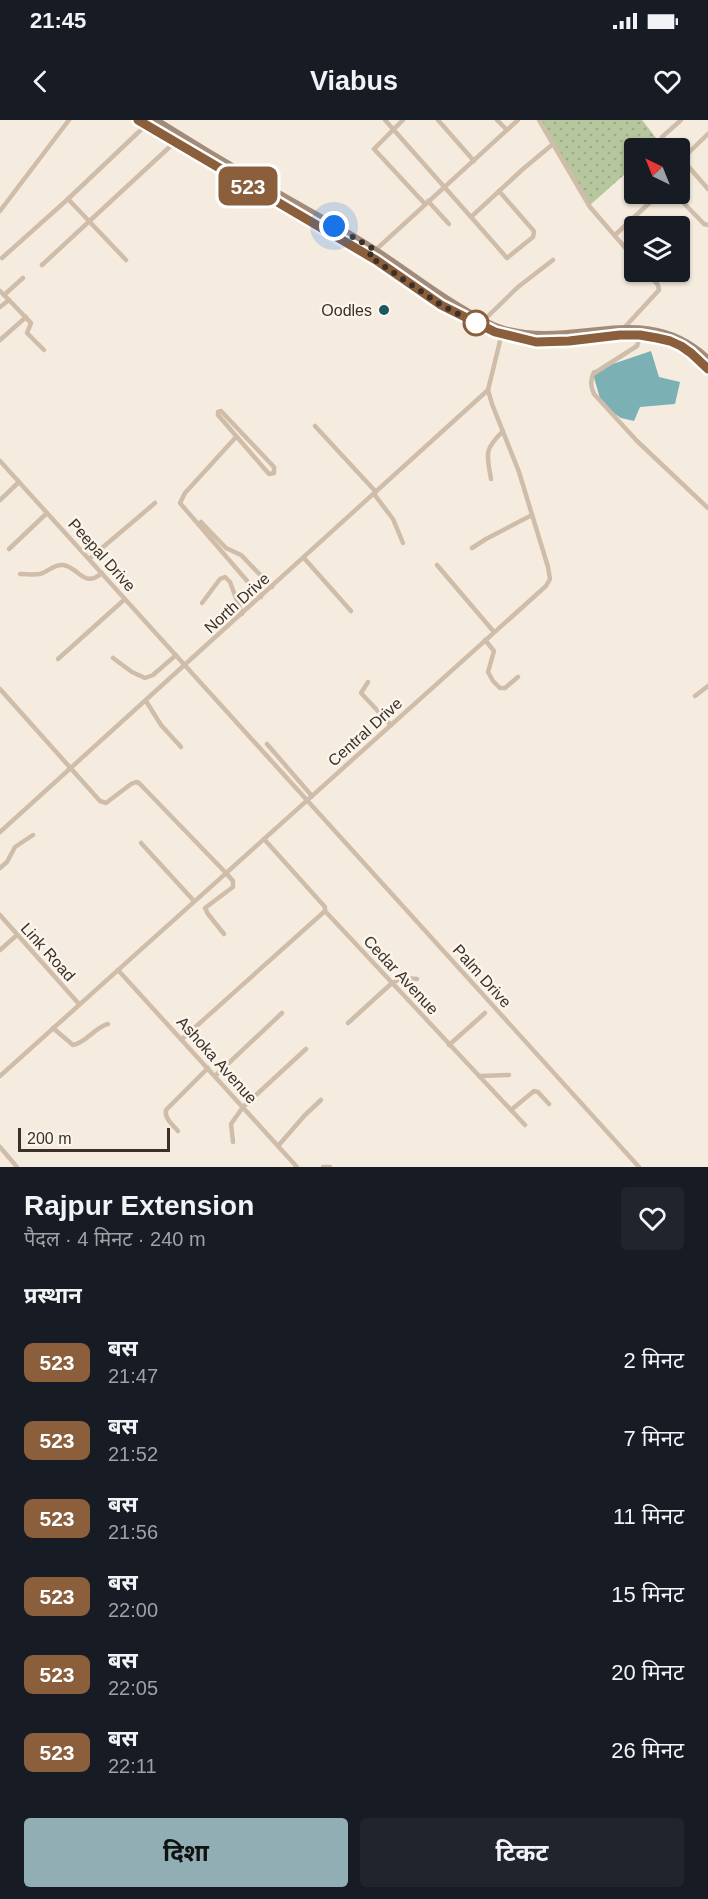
<!DOCTYPE html>
<html lang="hi">
<meta charset="utf-8">
<style>
:root{--surface:#171b24;--page:#20242c;--text:#f1f3f6;--muted:#9ea1a6;--accent:#90aeb3}
body{margin:0;font-family:Arial,"Noto Sans Devanagari",sans-serif;background:var(--page);color:var(--text);height:100vh;display:flex;flex-direction:column;font-size:22px;white-space:nowrap}
*{box-sizing:border-box;margin:0}
p{font-size:20px;color:var(--muted)}
.icon{flex:none;width:33px;height:33px;fill:none;stroke:currentColor;stroke-width:2;stroke-linecap:round;stroke-linejoin:round}
.map{position:relative;height:1047px;overflow:hidden}
.drawer{display:flex;flex-direction:column;background:var(--surface);flex:1}
.drawer>*{flex:none}
.badge{padding:0 12px;border-radius:9px;font-size:21px;line-height:39px}
.needle{width:39px;rotate:317deg}
.tools{position:absolute;left:624px;top:18px;display:grid;gap:12px}
.tools a{display:grid;place-items:center;width:66px;height:66px;border-radius:6px;background:var(--surface);box-shadow:0 2px 4px #0004;font-size:30px}
.scale{position:absolute;left:18px;bottom:15px;width:152px;box-sizing:border-box;padding-left:6px;border:3px solid #3c3029;border-top:0;font-size:16px;line-height:21px;white-space:nowrap;color:#3c3029;-webkit-text-stroke:4px #fcf5ec;paint-order:stroke}
.you{position:absolute;width:30px;height:30px;margin:-15px;border:4px solid #fff;border-radius:50%;background:#1a73e8;box-shadow:0 0 0 9px #1a73e833}
.map>.badge{position:absolute;translate:-50% -50%;box-shadow:0 0 0 3px #fff}
h2{padding:0 24px;font-size:22px;line-height:54px}
.round{display:grid;place-items:center;flex:none;width:63px;height:63px;border-radius:6px;background:var(--page)}
.summary{display:flex;align-items:center;justify-content:space-between;height:102px;padding:0 24px}
h1{font-size:28px;font-weight:700;line-height:45px}
.action{display:flex;gap:12px;margin-top:auto;padding:12px 24px}
.action a{flex:1;height:69px;border-radius:6px;background:var(--accent);color:#111;font-size:24px;font-weight:700;line-height:69px;text-align:center}
.action a+a{background:var(--page);color:var(--text)}
ul{padding:0;list-style:none}
li{display:flex;align-items:center;gap:18px;height:78px;padding:0 24px}
li div{flex:1}
li b{display:block;font-size:22px}
li em{font-style:normal}
li .badge{min-width:66px;font-weight:700;text-align:center}
.status{display:flex;justify-content:space-between;align-items:center;height:42px;padding:0 30px;background:var(--surface);direction:ltr}
.status svg{height:16px;fill:currentColor}
header{display:flex;justify-content:space-between;align-items:center;height:78px;padding:0 24px;background:var(--surface);font-size:27px;font-weight:700}
.map>svg:first-child{display:block}
</style>
<div class="status"><b>21:45</b><svg viewBox="0 0 49 12"><path d="M0 12V9h3v3zM5 12V6h3v6zM10 12V3h3v9zM15 12V0h3v12zM26 1h20v11H26zM47 4h2v5h-2z"/></svg></div>
<header><svg class="icon" aria-label="back" viewBox="0 0 24 24"><path d="M15 5l-7 7 7 7"/></svg>Viabus<svg class="icon" aria-label="heart" viewBox="0 0 24 24"><path d="M12 20l-8-8c-3-5 5-10 8-4 3-6 11-1 8 4z"/></svg></header>
<div class="map">
<svg width="708" height="1047" viewBox="0 0 708 1047">
<defs>
<pattern id="park-dots" width="8" height="8" patternUnits="userSpaceOnUse" patternTransform="scale(1.5)"><rect width="8" height="8" fill="#b6c69d"/><path d="M2 2h.1M6 6h.1" fill="none" stroke="#9daa87" stroke-width="1.8" stroke-linecap="round"/></pattern>
</defs>
<rect width="100%" height="100%" fill="#f5ecdf"/>
<path fill="url(#park-dots)" d="M541,0h101l18,23 -6,5h-20v18l-44,39z"/>
<path fill="#7bb0b5" d="M651,231l8,26 21,5 -5,22 -35,3 -6,14 -13,-3 -19,-13 -10,-34z"/>
<g fill="none" stroke-linecap="round" stroke-linejoin="round">
<g stroke="#cfbca9" stroke-width="4.5">
<path d="M385,0l86,97 52,-48 30,-25"/>
<path d="M403,0l-29,29 51,55"/>
<path d="M438,0l36,41"/>
<path d="M497,0l10,10"/>
<path d="M539,0l51,87 44,51"/>
<path d="M662,17l19,-17"/>
<path d="M688,46l20,23"/>
<path d="M680,54l8,-8 -6,-7 26,-25"/>
<path d="M675,74l29,30 4,1"/>
<path d="M68,79l58,61"/>
<path d="M428,81l21,23"/>
<path d="M0,91l69,-91"/>
<path d="M471,97l36,41 26,-21 1,-5 -1,-2 -34,-39"/>
<path d="M615,115l44,-41"/>
<path d="M369,136l149,-136"/>
<path d="M2,138l66,-59 78,-74"/>
<path d="M42,145l133,-123"/>
<path d="M0,171l9,9 -9,7"/>
<path d="M4,175l19,-17"/>
<path d="M9,180l22,23 -4,10 17,17"/>
<path d="M484,200l34,-33 35,-27"/>
<path d="M624,208l35,-38 -1,-5 -12,-13"/>
<path d="M641,213l-4,13 -44,28c-3,8 -2,13 1,20l43,47 71,67"/>
<path d="M0,220l26,-23"/>
<path d="M221,291l53,56v6l-5,1 -51,-59v-3z"/>
<path d="M315,306l61,66"/>
<path d="M236,317l-51,56 -5,10 81,94"/>
<path d="M0,341l639,706"/>
<path d="M491,359c-4,-25 -8,-28 12,-48"/>
<path d="M374,374l19,25 10,24"/>
<path d="M0,380l19,-18"/>
<path d="M201,402l25,26 15,7 31,32"/>
<path d="M472,428l14,-9 46,-24"/>
<path d="M9,429l38,-36"/>
<path d="M304,438l47,53"/>
<path d="M89,439l66,-56"/>
<path d="M437,445l57,67"/>
<path d="M20,454c7,0 14,1 20,0 8,-2 14,-10 23,-9 16,2 20,24 39,8"/>
<path d="M202,483l18,-24 5,-2 5,5 12,32"/>
<path d="M485,520l9,11 -6,21 5,9 7,7h5l13,-11"/>
<path d="M113,538l19,14 13,6 8,-3 23,-20"/>
<path d="M58,539l67,-60"/>
<path d="M368,562l-7,11 30,32"/>
<path d="M0,569l100,112 6,2 25,-19 5,-2 3,1 87,90 7,8v6l-28,21 3,6 16,20"/>
<path d="M695,576l13,-10"/>
<path d="M146,581l15,24 20,22"/>
<path d="M267,624l45,52"/>
<path d="M0,712l488,-442"/>
<path d="M264,719l61,68v4l200,214"/>
<path d="M141,723l53,58"/>
<path d="M0,748l7,-6 8,-15 18,-12"/>
<path d="M0,795l79,89"/>
<path d="M0,830l17,-15"/>
<path d="M118,850l179,197"/>
<path d="M348,903l44,-40 11,-5 14,1"/>
<path d="M53,908l20,17c14,-3 22,-18 35,-21"/>
<path d="M182,919l143,-128"/>
<path d="M449,925l36,-32"/>
<path d="M0,956l546,-490 4,-7 -2,-12 -29,-95 -27,-68 -4,-14 14,-57"/>
<path d="M215,956l67,-63"/>
<path d="M479,956l30,-1"/>
<path d="M511,990l23,-19 4,1 11,12"/>
<path d="M178,1011c-5,-6 -14,-13 -12,-21l42,-42"/>
<path d="M233,1022l-2,-18 12,-17 63,-58"/>
<path d="M278,1026l27,-31 16,-15"/>
<path d="M0,1027l17,20"/>
<path d="M323,1047h7"/>
</g>
<g stroke="#a38b7a" stroke-width="7">
<path d="M138,0l238,140 65,45 54,27 41,10 104,-7 30,6 21,12 17,16"/>
<path d="M156,0c46,29 93,57 141,84 26,15 53,29 78,46 33,21 62,45 95,63 11,6 21,13 33,16 73,21 142,-30 205,30"/>
</g>
</g>
<g fill="none" stroke-linecap="round" stroke-linejoin="round">
<defs>
<path id="line" d="M138,0l238,140 65,45 54,27 41,10 33,-1 51,-6h20l17,3 13,3 11,5 10,7 17,16"/>
</defs>
<use href="#line" stroke="#fff" stroke-width="14"/>
<use href="#line" stroke="#8b5e3c" stroke-width="9"/>
<path stroke="#3c3029" stroke-width="6" stroke-dasharray="0 10.8" d="M334,106l41,24 -6,6 72,49 35,18"/>
</g>
<circle fill="#1a5962" stroke="#fcf5ec" stroke-width="2" cx="384" cy="190" r="6"/>
<circle fill="#fff" stroke="#8b5e3c" stroke-width="3" cx="476" cy="203" r="12"/>
<g text-anchor="middle" dominant-baseline="central" stroke-width="5" stroke-linejoin="round" paint-order="stroke">
<g font-size="16" fill="#3c3029" stroke="#fcf5ec" text-anchor="end">
<text x="372" y="190">Oodles</text>
</g>
<g font-size="16" fill="#3c3029" stroke="#fcf5ec">
<text transform="translate(102 435) rotate(48)">Peepal Drive</text>
<text transform="translate(237 483) rotate(-42)">North Drive</text>
<text transform="translate(365 612) rotate(-42)">Central Drive</text>
<text transform="translate(48 832) rotate(48)">Link Road</text>
<text transform="translate(401 855) rotate(47)">Cedar Avenue</text>
<text transform="translate(482 856) rotate(48)">Palm Drive</text>
<text transform="translate(217 940) rotate(48)">Ashoka Avenue</text>
</g>
</g>
</svg>
<div class="tools">
<a><svg class="needle" viewBox="-14 -14 28 28"><path d="M0-13l5 13h-10z" fill="#e53935"/><path d="M0 13l5-13h-10z" fill="#9ea1a6"/></svg></a>
<a><svg class="icon" aria-label="layers" viewBox="0 0 24 24"><path d="M12 4l9 5-9 5-9-5zM3 14l9 5 9-5"/></svg></a>
</div>
<div class="scale">200 m</div>
<div class="you" style="left:334px;top:106px"></div>
<b class="badge" style="left:248px;top:66px;background:#8b5e3c;color:#fff">523</b>
</div>
<section class="drawer">
<div class="summary"><div><h1>Rajpur Extension</h1><p>पैदल · 4 मिनट · 240 m</p></div><a class="round"><svg class="icon" aria-label="heart" viewBox="0 0 24 24"><path d="M12 20l-8-8c-3-5 5-10 8-4 3-6 11-1 8 4z"/></svg></a></div>
<h2>प्रस्थान</h2>
<ul>
<li><span class="badge" style="background:#8b5e3c;color:#fff">523</span><div><b>बस</b><p>21:47</p></div><em>2 मिनट</em></li>
<li><span class="badge" style="background:#8b5e3c;color:#fff">523</span><div><b>बस</b><p>21:52</p></div><em>7 मिनट</em></li>
<li><span class="badge" style="background:#8b5e3c;color:#fff">523</span><div><b>बस</b><p>21:56</p></div><em>11 मिनट</em></li>
<li><span class="badge" style="background:#8b5e3c;color:#fff">523</span><div><b>बस</b><p>22:00</p></div><em>15 मिनट</em></li>
<li><span class="badge" style="background:#8b5e3c;color:#fff">523</span><div><b>बस</b><p>22:05</p></div><em>20 मिनट</em></li>
<li><span class="badge" style="background:#8b5e3c;color:#fff">523</span><div><b>बस</b><p>22:11</p></div><em>26 मिनट</em></li>
</ul>
<div class="action"><a>दिशा</a><a>टिकट</a></div>
</section>
